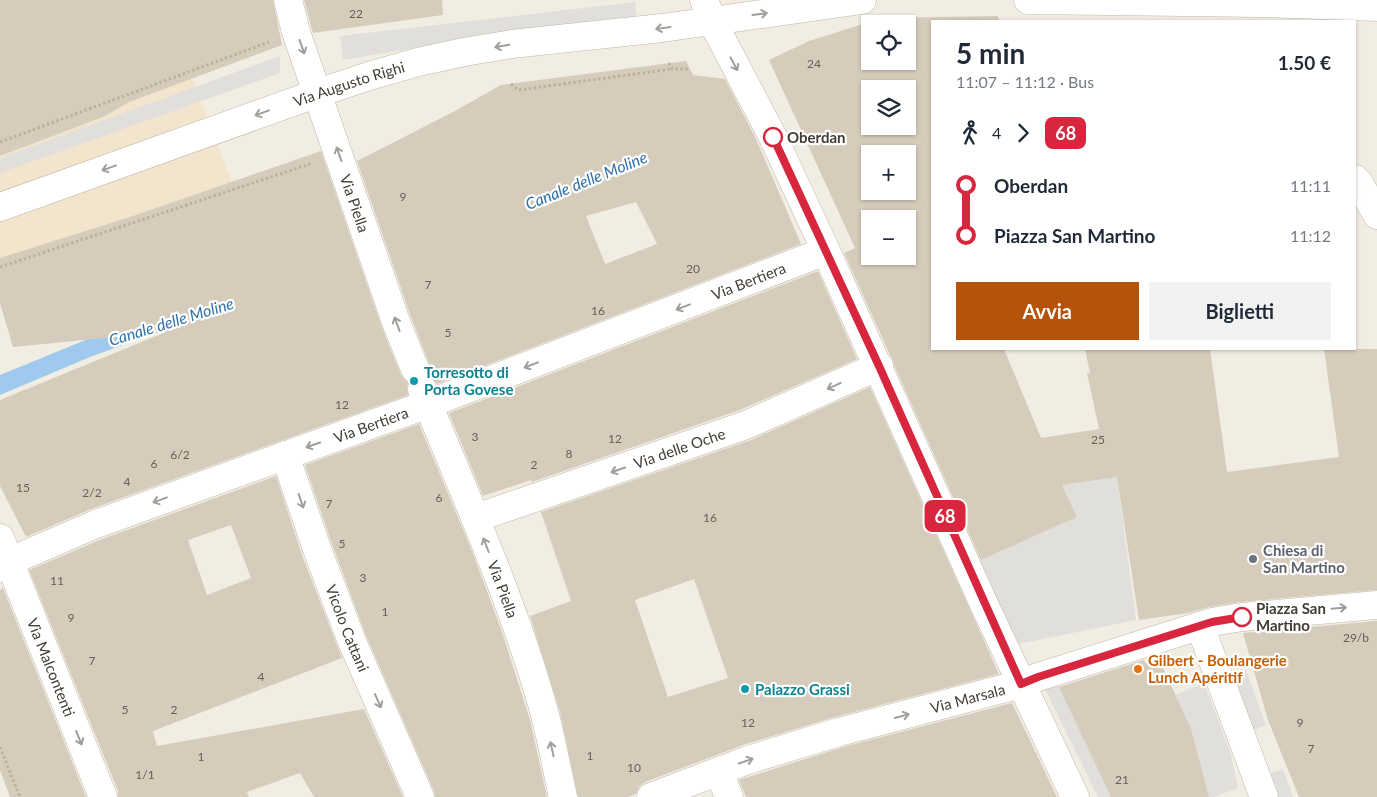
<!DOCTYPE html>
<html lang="it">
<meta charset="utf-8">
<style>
:root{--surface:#fff;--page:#f2f2f3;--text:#1f2937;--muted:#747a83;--accent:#b45309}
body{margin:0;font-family:Lato,sans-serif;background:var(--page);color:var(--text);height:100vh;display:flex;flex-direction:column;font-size:19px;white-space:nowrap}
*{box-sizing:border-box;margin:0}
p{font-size:16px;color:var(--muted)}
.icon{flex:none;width:28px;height:28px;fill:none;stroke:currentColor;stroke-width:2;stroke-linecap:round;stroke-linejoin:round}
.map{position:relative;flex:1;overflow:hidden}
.drawer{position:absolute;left:931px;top:20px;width:425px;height:330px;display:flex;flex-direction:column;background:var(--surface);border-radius:0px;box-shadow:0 1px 4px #0004}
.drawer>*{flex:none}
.badge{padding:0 10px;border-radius:8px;font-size:18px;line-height:32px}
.fabs{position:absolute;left:861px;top:15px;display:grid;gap:10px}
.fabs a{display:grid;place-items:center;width:55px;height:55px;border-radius:0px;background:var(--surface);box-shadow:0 1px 4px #0004;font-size:25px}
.map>.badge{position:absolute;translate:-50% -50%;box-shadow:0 0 0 2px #fff}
.legs{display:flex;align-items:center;gap:8px;height:55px;padding:0 25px;font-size:16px}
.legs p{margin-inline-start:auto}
.summary{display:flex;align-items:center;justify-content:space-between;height:85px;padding:0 25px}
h1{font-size:28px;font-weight:700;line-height:38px}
.action{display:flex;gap:10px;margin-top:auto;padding:10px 25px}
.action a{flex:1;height:58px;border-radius:0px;background:var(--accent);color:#fff;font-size:20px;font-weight:700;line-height:58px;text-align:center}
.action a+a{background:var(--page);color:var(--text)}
ul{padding:0 25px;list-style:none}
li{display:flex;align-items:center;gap:18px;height:50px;font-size:19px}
li i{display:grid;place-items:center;width:8px;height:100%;margin:0 6px;background:currentColor}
li i::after{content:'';width:12px;height:12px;margin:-6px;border:4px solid;border-radius:50%;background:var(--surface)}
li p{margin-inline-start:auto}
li:first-child i{background:linear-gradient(#0000 50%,currentColor 0)}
li:last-child i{background:linear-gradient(currentColor 50%,#0000 0)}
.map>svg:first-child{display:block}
</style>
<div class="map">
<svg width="1377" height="797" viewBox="0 0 1377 797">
<rect width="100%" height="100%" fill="#f1ede3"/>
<path fill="#f3e5cd" d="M183,54l59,155 -242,91v-188z"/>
<g fill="#e1dfdb">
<path d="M635,2l2,16 -153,18 -141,24 -3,-24z"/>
<path d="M280,56v17l-280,100v-15z"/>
<path d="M1117,477l19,143 -122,25 -39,-82 102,-46 -15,-33z"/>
<path d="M1246,670l20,55 -19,7 -20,-55z"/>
<path d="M1058,683l53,114h-13l-53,-108z"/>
<path d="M1204,683l27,72 7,33 -24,9h-5l-34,-102z"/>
<path d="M1283,769l10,28h-22l-8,-21z"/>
</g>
<path fill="#9fc9ed" d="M169,328l-79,29 -90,38v-20l88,-36z"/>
<g fill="#d5ccbc" fill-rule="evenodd">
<path d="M0,0h273l9,45 -153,57 -26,15 -103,39z"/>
<path d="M304,0h138l1,15 -130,18z"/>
<path d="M998,16l1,5h-67v328h72l37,89 58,-9 -12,-56h3l-5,-24h125l17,123 112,-15 -15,-108h53v241l-137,12 -31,5 -21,6 -49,7 -22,-143 -55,8 15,32 -96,43 -87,-195 -1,-5 -3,-5 -46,-102 11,-5 -86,-188 40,-19 73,-23zM870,24h38v37h-38zM870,89h38v37h-38zM870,154h38v37h-38zM870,219h38v37h-38z"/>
<path d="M686,61l7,14 32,4 31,60 45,105 -364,140 -8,-9 1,-4 -1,-8 -18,-46 -54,-156 98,-50 46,-26zM636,202l21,42 -52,20 -19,-48z"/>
<path d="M321,151l61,177 19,47 7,8 -1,4 1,8 -317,114 -65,28 -26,-51v-86l166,-68 -153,15 -13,-44v-45l130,-41z"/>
<path d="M818,271l39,88 -117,51 -208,72 -1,-2 -48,16 -34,-83z"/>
<path d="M870,387l129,287 -164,43 -92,28 -98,37 -6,5 -3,7 -8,3h-50l-18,-85 -30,-96 41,-15 -30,-89 210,-72zM694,579l34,99 -60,19 -33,-97z"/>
<path d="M419,424l53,127 29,78 29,91 17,77h-112l-1,-6 -69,-158 -33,-89 -27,-79z"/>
<path d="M276,476l26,79 40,103 -189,73 4,15 207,-37 39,88h-89l-14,-24 -53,19 2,5h-131v-6l-89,-221 73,-31zM231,525l20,53 -44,17 -19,-55z"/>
<path d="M3,588l83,209h-76l-10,-27v-180z"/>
<path d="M1377,621v176h-78l-31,-77 -25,-87z"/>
<path d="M1159,659l32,70 18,68h-98l-52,-110 85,-27 1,3z"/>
<path d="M1012,703l45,94h-311l-7,-17 104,-33z"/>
</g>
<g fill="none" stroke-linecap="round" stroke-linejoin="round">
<defs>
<g id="minor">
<path id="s1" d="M288,0l8,32 100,290 19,47"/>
<path d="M704,0l8,21 61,116 53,114 157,351 92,195"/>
<path d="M1028,0l232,3 117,4"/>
<path d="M1355,179l4,4 18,32"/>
<path id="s2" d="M0,207l318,-114 51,-17 49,-14 46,-10 48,-8 150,-16 200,-28"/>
<path id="s3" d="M422,389c42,104 89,207 120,315 9,31 14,62 21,93"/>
<path id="s4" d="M285,455l32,94 34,90 69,158"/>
<path id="s5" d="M476,518l270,-93 133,-59"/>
<path id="s6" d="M0,538l103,259"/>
<path id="s7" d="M0,568l22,-12 74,-32 332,-120 398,-153"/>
<path d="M1200,626l64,171"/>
<path d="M719,772l10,25"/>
<path id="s8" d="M651,797l97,-37 91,-28 182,-48 17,-7 174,-55 30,-5 135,-12"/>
</g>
</defs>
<use href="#minor" stroke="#bfb8a9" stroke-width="29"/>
<g stroke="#bdb297" stroke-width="3" stroke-dasharray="2.5 2.5" stroke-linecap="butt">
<path d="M669,63l3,6h18"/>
<path d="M511,84l7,6 154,-21"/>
<path d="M0,142l269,-100"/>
<path d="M0,267l310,-103"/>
<path d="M0,747l20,50"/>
</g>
<use href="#minor" stroke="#fff" stroke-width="28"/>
</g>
<defs><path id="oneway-shaft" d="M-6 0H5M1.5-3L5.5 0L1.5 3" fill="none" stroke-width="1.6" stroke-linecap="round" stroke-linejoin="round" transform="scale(1.25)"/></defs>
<g stroke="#a09e99">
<use href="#oneway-shaft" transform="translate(760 14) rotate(-8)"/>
<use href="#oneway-shaft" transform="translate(663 28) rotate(172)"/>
<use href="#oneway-shaft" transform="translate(502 46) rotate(170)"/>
<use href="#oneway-shaft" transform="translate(302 47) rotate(71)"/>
<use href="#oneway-shaft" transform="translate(734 64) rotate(62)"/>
<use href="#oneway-shaft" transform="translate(262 113) rotate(160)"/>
<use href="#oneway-shaft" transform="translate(339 154) rotate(-109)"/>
<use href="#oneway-shaft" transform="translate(109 168) rotate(160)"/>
<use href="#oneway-shaft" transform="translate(683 307) rotate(159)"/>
<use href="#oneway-shaft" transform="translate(397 324) rotate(-110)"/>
<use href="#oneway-shaft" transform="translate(531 365) rotate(159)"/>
<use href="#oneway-shaft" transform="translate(834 386) rotate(156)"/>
<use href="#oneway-shaft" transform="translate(313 445) rotate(161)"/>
<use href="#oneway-shaft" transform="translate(618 470) rotate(161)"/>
<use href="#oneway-shaft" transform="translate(160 500) rotate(160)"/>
<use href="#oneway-shaft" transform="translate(301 501) rotate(71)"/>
<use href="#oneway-shaft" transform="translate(486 545) rotate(-111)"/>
<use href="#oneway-shaft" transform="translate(1339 608) rotate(-5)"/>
<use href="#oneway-shaft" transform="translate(378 701) rotate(66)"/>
<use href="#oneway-shaft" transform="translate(902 716) rotate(-15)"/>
<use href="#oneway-shaft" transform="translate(79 738) rotate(68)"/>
<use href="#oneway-shaft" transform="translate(552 749) rotate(-102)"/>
<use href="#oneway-shaft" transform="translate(746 761) rotate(-19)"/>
</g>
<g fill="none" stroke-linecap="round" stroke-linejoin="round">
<defs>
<path id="line-1" d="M773,137l106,229 142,318 17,-7 174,-55 30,-5"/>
</defs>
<use href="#line-1" stroke="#fff" stroke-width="11"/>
<use href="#line-1" stroke="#d7263d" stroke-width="8"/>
</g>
<g fill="#fff" stroke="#d7263d" stroke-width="2.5">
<circle cx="773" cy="137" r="9"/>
<circle cx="1242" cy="617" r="9"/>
</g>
<g fill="#0f9aa8" stroke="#fff" stroke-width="2">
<circle cx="414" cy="381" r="5"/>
<circle cx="745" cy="689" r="5"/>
</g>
<circle fill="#6b7280" stroke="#fff" stroke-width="2" cx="1253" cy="559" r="5"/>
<circle fill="#e8710a" stroke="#fff" stroke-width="2" cx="1138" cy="669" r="5"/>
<g text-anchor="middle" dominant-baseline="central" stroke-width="4.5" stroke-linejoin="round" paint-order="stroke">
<g font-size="12" fill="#676155">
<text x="356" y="13">22</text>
<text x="814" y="63">24</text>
<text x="403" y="196">9</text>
<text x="693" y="268">20</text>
<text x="428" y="284">7</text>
<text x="598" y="310">16</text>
<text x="448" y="332">5</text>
<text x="342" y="404">12</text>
<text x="475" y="436">3</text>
<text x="615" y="438">12</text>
<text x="1098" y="439">25</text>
<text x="569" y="453">8</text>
<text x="180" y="454">6/2</text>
<text x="154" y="463">6</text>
<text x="534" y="464">2</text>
<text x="127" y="481">4</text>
<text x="23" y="487">15</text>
<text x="92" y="492">2/2</text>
<text x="439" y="497">6</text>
<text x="329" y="503">7</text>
<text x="710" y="517">16</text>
<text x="342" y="543">5</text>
<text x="363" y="577">3</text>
<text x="57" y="580">11</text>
<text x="385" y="611">1</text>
<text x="71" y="617">9</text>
<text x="1356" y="637">29/b</text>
<text x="92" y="660">7</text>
<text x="261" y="676">4</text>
<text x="125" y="709">5</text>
<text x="174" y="709">2</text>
<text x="748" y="722">12</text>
<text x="1300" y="722">9</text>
<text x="1311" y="748">7</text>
<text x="590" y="755">1</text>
<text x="201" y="756">1</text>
<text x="634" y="767">10</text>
<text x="145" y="774">1/1</text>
<text x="1122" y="779">21</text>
</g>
<g font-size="15" fill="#423d33" stroke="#fff">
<text stroke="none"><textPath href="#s2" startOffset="370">Via Augusto Righi</textPath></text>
<text stroke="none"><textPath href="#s1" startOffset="214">Via Piella</textPath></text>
<text stroke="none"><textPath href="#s7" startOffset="802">Via Bertiera</textPath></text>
<text stroke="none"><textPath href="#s7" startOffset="398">Via Bertiera</textPath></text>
<text stroke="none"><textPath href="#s5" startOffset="215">Via delle Oche</textPath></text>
<text stroke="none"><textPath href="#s3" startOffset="216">Via Piella</textPath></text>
<text stroke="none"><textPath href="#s4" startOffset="184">Vicolo Cattani</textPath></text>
<text stroke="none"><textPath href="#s6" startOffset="139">Via Malcontenti</textPath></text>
<text stroke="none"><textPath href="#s8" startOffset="332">Via Marsala</textPath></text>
</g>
<g font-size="15" font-weight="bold" fill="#423d33" stroke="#fff" text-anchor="start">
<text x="787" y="137">Oberdan</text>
<text x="1256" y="608">Piazza San<tspan x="1256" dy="17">Martino</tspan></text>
</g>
<g font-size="15" font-weight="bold" fill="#0d838f" stroke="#fff" text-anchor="start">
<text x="424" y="372">Torresotto di<tspan x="424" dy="17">Porta Govese</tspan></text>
<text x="755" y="689">Palazzo Grassi</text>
</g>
<g font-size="15" font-weight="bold" fill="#5b616d" stroke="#fff" text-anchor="start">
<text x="1263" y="550">Chiesa di<tspan x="1263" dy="17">San Martino</tspan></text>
</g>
<g font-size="15" font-weight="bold" fill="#c56008" stroke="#fff" text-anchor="start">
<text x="1148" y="660">Gilbert - Boulangerie<tspan x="1148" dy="17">Lunch Apéritif</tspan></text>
</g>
<g font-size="16" font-style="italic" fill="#3070aa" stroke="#fff">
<text transform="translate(586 180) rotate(-22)">Canale delle Moline</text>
<text transform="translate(171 321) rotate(-17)">Canale delle Moline</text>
</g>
</g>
</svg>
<div class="fabs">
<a><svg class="icon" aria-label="locate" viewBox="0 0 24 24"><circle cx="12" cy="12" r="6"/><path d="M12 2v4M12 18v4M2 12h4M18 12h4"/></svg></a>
<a><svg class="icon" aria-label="layers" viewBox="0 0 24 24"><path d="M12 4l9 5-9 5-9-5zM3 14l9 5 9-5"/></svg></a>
<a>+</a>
<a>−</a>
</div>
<b class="badge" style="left:945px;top:516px;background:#d7263d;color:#fff">68</b>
<section class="drawer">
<div class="summary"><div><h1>5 min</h1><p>11:07 – 11:12 · Bus</p></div><b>1.50 €</b></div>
<div class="legs"><svg class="icon" aria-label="walk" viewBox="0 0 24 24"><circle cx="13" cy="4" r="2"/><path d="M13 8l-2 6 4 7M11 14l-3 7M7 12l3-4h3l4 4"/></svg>4<svg class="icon" aria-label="forward" viewBox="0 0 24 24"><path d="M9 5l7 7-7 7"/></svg><b class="badge" style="background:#d7263d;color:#fff">68</b></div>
<ul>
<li><i style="color:#d7263d"></i><b>Oberdan</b><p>11:11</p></li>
<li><i style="color:#d7263d"></i><b>Piazza San Martino</b><p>11:12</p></li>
</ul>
<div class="action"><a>Avvia</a><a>Biglietti</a></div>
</section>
</div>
